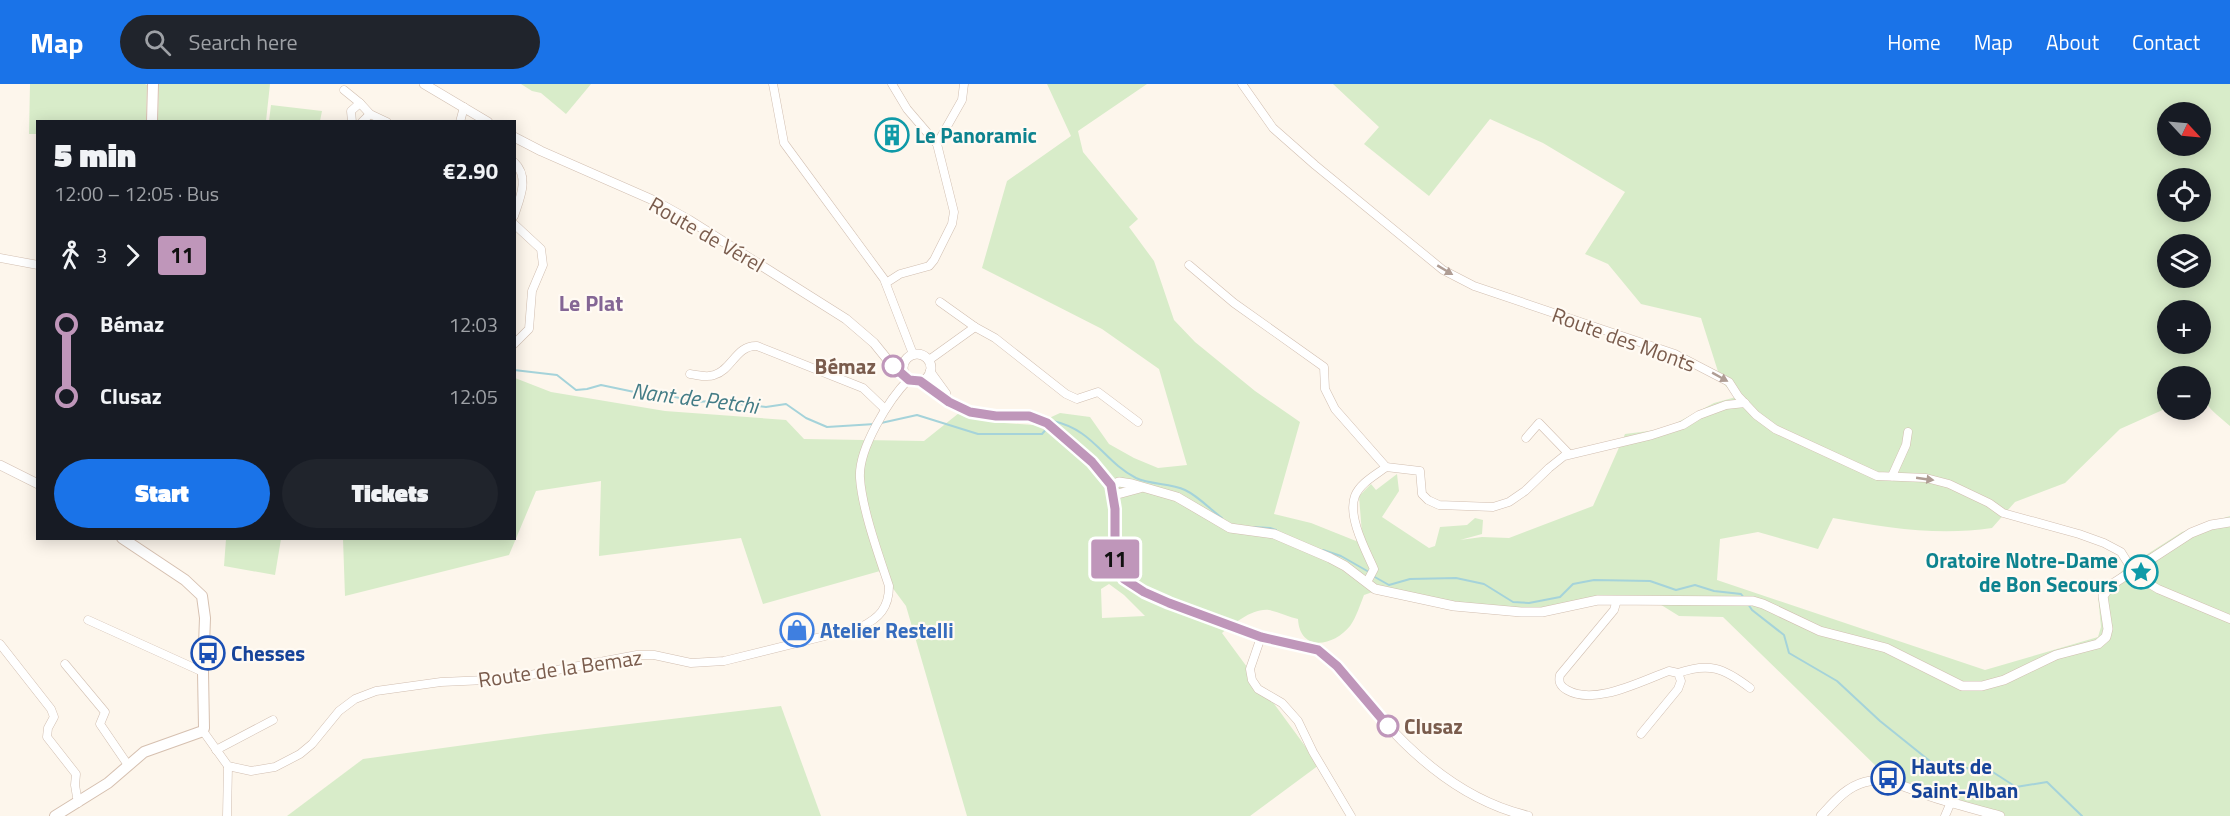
<!DOCTYPE html>
<meta charset="utf-8">
<style>
:root{--surface:#171b24;--page:#20242c;--text:#f1f3f6;--muted:#9ea1a6;--accent:#1a73e8}
body{margin:0;font-family:"Titillium Web",sans-serif;background:var(--page);color:var(--text);height:100vh;display:flex;flex-direction:column;font-size:22px;white-space:nowrap}
*{box-sizing:border-box;margin:0}
p{font-size:20px;color:var(--muted)}
.icon{flex:none;width:33px;height:33px;fill:none;stroke:currentColor;stroke-width:2;stroke-linecap:round;stroke-linejoin:round}
.map{position:relative;flex:1;overflow:hidden}
.drawer{position:absolute;left:36px;top:36px;width:480px;height:420px;display:flex;flex-direction:column;background:var(--surface);border-radius:0px;box-shadow:0 3px 15px #0003}
.drawer>*{flex:none}
.badge{padding:0 12px;border-radius:4px;font-size:21px;line-height:39px}
.needle{width:39px;rotate:116deg}
.fabs{position:absolute;left:2157px;top:18px;display:grid;gap:12px}
.fabs a{display:grid;place-items:center;width:54px;height:54px;border-radius:50%;background:var(--surface);box-shadow:0 3px 15px #0003;font-size:30px}
.map>.badge{position:absolute;translate:-50% -50%;box-shadow:0 0 0 3px #fff}
.legs{display:flex;align-items:center;gap:9px;height:66px;padding:0 18px;font-size:20px}
.legs p{margin-inline-start:auto}
.summary{display:flex;align-items:center;justify-content:space-between;height:102px;padding:0 18px}
h1{font-size:33px;font-weight:800;line-height:45px}
.cta{display:flex;gap:12px;margin-top:auto;padding:12px 18px}
.cta a{flex:1;height:69px;border-radius:36px;background:var(--accent);color:#fff;font-size:24px;font-weight:800;line-height:69px;text-align:center}
.cta a+a{background:var(--page);color:var(--text)}
ul{padding:0 18px;list-style:none}
li{display:flex;align-items:center;gap:21px;height:72px;font-size:22px}
li i{display:grid;place-items:center;width:9px;height:100%;margin:0 8px;background:currentColor}
li i::after{content:'';width:15px;height:15px;margin:-8px;border:4px solid;border-radius:50%;background:var(--surface)}
li p{margin-inline-start:auto}
li:first-child i{background:linear-gradient(#0000 50%,currentColor 0)}
li:last-child i{background:linear-gradient(currentColor 50%,#0000 0)}
header{display:flex;align-items:center;gap:36px;box-sizing:border-box;height:84px;padding:0 30px;background:var(--accent);color:#fff}
header strong{font-size:28px}
nav{display:flex;gap:33px;margin-inline-start:auto;font-size:21px}
.search{width:420px;height:54px;background:var(--page);display:flex;align-items:center;gap:15px;box-sizing:border-box;padding:0 21px;border-radius:33px;color:var(--muted);font-size:22px}
.map>svg:first-child{display:block}
</style>
<header>
<strong>Map</strong>
<div class="search"><svg class="icon" aria-label="search" viewBox="0 0 24 24"><circle cx="10" cy="10" r="6"/><path d="M15 15l6 6"/></svg>Search here</div>
<nav><a>Home</a><a>Map</a><a>About</a><a>Contact</a></nav>
</header>
<div class="map">
<svg width="2230" height="732" viewBox="0 0 2230 732">
<rect width="100%" height="100%" fill="#fdf6ec"/>
<g fill="#d8ecc9" fill-rule="evenodd">
<path d="M30,0h115l2,1 -1,36 -108,1 -1,12h-8z"/>
<path d="M159,0h111l-4,37h-108z"/>
<path d="M521,0h70l-25,30 -25,-21 -9,-2z"/>
<path d="M1047,0h100l-69,47 5,21 55,67 -9,8 25,34 20,59 21,22 60,49 45,31 -26,92 37,9 45,18 6,-7 -3,-38 12,-12 5,6 21,-16 2,17 -17,26 47,31 6,-2 5,-19 27,-2 8,-7 8,2 -1,14 -22,6 22,-3 27,1 84,-32 32,-72 40,-5 49,-26 22,-6 -15,-16 -20,-63 -60,-14 -33,-40 -23,-10 40,-62 -82,-49 -53,-24 -61,77 -65,-52 15,-17 -46,-43h897v342c-21,-18 -29,-22 -30,-50h-32l-1,32 -47,21 -55,54 -50,19 -23,26c-53,8 -106,0 -159,-10l-15,31 -60,-17 -38,7 -3,41 268,90 113,-33 3,-10 -3,-32 26,-26 58,-37 48,-16v300h-244l-112,-39 4,-9 -155,-151 -44,-1 -29,-18 -69,2 -48,9 -28,-1 -76,-10 -45,-10 -20,7c-4,10 -8,23 -14,31 -16,20 -50,27 -52,-7 -9,-2 -19,-7 -29,-9 -17,-2 -35,14 -47,23l97,132 -69,51h-283l-61,-210 -26,-35 -117,33 -22,-66 -142,18 2,-75 -65,10 -27,64 -164,41 -2,-57 171,-1 1,-160 36,14 114,19 121,9 18,19 120,2 35,-28 45,10 30,2 26,-12 30,4 19,27 25,14 24,10 29,-3 -28,-96 -57,-40 -120,-61 25,-87 64,-45zM2168,28h32v34h-32zM2168,94h32v34h-32zM2168,160h32v34h-32zM2168,226h32v34h-32zM1109,500l15,11 21,21 -43,2 -1,-29z"/>
<path d="M271,21l51,6 -2,10h-51z"/>
<path d="M226,455h55l-6,36 -51,-9z"/>
<path d="M781,622l40,110h-534l76,-57 182,-25z"/>
</g>
<g fill="none" stroke-linecap="round" stroke-linejoin="round">
<g stroke="#a5d3da" stroke-width="2">
<path d="M514,286l43,5 19,15 11,-1 14,-4 43,9 27,2 25,6 16,-1 54,6 20,-3 20,14 21,9 48,-3"/>
<path d="M881,339l36,-8 61,19h64l6,-7"/>
<path d="M1051,339l2,-2c41,9 50,40 83,57 15,7 34,5 49,12 13,6 25,19 37,28"/>
<path d="M1253,443l17,1 6,2"/>
<path d="M1323,466l18,6 28,16"/>
<path d="M1373,492l16,9 21,-6 46,-1 28,6 29,18 16,1 31,-6 13,-13 21,-4 56,1 26,9 19,-5 19,6 27,3 4,5"/>
<path d="M1748,520l4,6 32,25 5,18 48,28 43,40 61,49 44,-3 31,20 31,-5 35,34"/>
</g>
<defs>
<g id="minor">
<path d="M773,0l11,59 100,136 29,75"/>
<path d="M892,0l15,25 30,35"/>
<path d="M1242,0l31,44 42,37 128,105 31,16 201,68 54,28 9,14 18,19 19,14 102,47 49,2 23,6 40,19 14,10 76,21 25,9 17,9 12,19 10,9 15,9 72,30"/>
<path d="M344,6l16,13"/>
<path d="M352,38l-1,-11 9,-8 10,11 17,8"/>
<path d="M362,38l8,-8"/>
<path d="M460,38l4,-15"/>
<path d="M514,78c16,15 6,36 0,54"/>
<path d="M514,140l27,25 2,16 -11,26 -3,38 -15,15"/>
<path d="M0,174l38,7"/>
<path d="M1189,181l45,38 90,64 1,22 10,20 51,58"/>
<path d="M886,199l14,-9 29,-8 5,-6 18,-36 2,-12 -17,-68 25,-44 2,-16"/>
<path d="M940,218l35,25 20,11 71,56 11,5 21,-7 40,30"/>
<path d="M929,276l46,-33"/>
<path d="M690,290c8,1 17,4 24,1 18,-5 22,-30 43,-29l106,42 22,21"/>
<path d="M1526,354l13,-15 30,31"/>
<path d="M1892,392l14,-31 2,-13"/>
<path d="M1367,498l7,-13c-8,-18 -27,-53 -19,-73 5,-13 21,-21 31,-29l34,4 2,23 6,6 11,5 54,2 16,-5 16,-11 24,-23 15,-12 88,-21 31,-10 16,-10 27,-10 19,-2"/>
<path d="M1617,516l-3,10 -54,65c-2,7 0,11 7,15 28,16 74,-9 102,-19l9,2 3,8 -3,8 -37,45"/>
<path d="M88,536l115,52"/>
<path d="M1261,553l-11,32 2,11 6,9 24,14 16,18 15,31 38,64"/>
<path d="M0,560l51,65 3,8 -6,11 -1,9 29,37 -1,11 3,18"/>
<path d="M65,580l40,48 -5,12 28,41"/>
<path d="M1678,589c31,-11 46,-5 72,15"/>
<path d="M203,647l25,35 23,5 24,-4 25,-13 12,-10 27,-33 16,-12 21,-8 65,-9 68,-3 128,-24h17l37,8 33,-2 137,-34c18,-9 28,-19 28,-41 -10,-30 -27,-77 -29,-108 -2,-29 29,-79 49,-99"/>
<path d="M216,666l57,-30"/>
<path d="M227,732l1,-50"/>
<path d="M1945,732l6,-14"/>
</g>
<g id="tertiary">
<path d="M424,0l64,38"/>
<path d="M514,53l27,14 114,50 34,19 157,99 28,24 17,21 13,10"/>
<circle cx="917" cy="284" r="14"/>
<path d="M930,288l16,22"/>
<path d="M920,297c18,10 31,24 50,31 28,9 59,-4 83,16 16,12 50,40 58,57 13,28 -10,69 12,93 20,22 76,35 104,45 15,6 30,14 47,18 15,4 35,3 48,12 23,15 40,43 58,64 40,46 88,85 148,99"/>
<path d="M0,381l38,19"/>
<path d="M1111,401l8,-3 13,2 45,13 53,31 44,6 56,24 15,8 30,23 79,17 67,6h21l56,-12 155,1 10,3 57,27 66,17 76,38h20l22,-6 52,-25 42,-11 8,-7 2,-8 -5,-33 8,-11 80,-52 20,-8 19,-3"/>
<path d="M1114,411l26,-7"/>
<path d="M1821,732c13,-14 25,-29 44,-34 23,-6 46,8 68,15 22,7 45,13 67,19"/>
</g>
<g id="secondary">
<path d="M152,38l1,-38"/>
<path d="M55,732l53,-33 36,-31 59,-21 1,-3 -1,-56 2,-54 -3,-22 -17,-16 -63,-42"/>
</g>
</defs>
<use href="#minor" stroke="#d1beb0" stroke-width="9"/>
<use href="#tertiary" stroke="#d1beb0" stroke-width="10"/>
<use href="#secondary" stroke="#d6c0b0" stroke-width="12"/>
<use href="#minor" stroke="#fff" stroke-width="8"/>
<use href="#tertiary" stroke="#fff" stroke-width="9"/>
<use href="#secondary" stroke="#fff" stroke-width="10"/>
</g>
<defs><path id="oneway-solid" d="M-6-.8H1V-3.2L6.5 0L1 3.2V.8H-6Z" transform="scale(1.5)"/></defs>
<g fill="#af9d94">
<use href="#oneway-solid" transform="translate(1445 186) rotate(31)"/>
<use href="#oneway-solid" transform="translate(1720 293) rotate(29)"/>
<use href="#oneway-solid" transform="translate(1925 395) rotate(8)"/>
</g>
<g fill="none" stroke-linecap="round" stroke-linejoin="round">
<defs>
<path id="line-1" d="M893,282l16,14 11,1 29,21 21,10 26,4h33l18,7 45,39 19,23 4,24v52l9,18 20,13 25,11 92,34 57,13 19,16 51,60"/>
</defs>
<use href="#line-1" stroke="#fff" stroke-width="14"/>
<use href="#line-1" stroke="#bf96ba" stroke-width="9"/>
</g>
<defs>
<symbol id="building-ring" viewBox="-11 -11 22 22"><circle r="9.5" fill="#fffaf3" stroke="#0f9aa8" stroke-width="1.5"/><path d="M-4-6H4V6H1V3H-1V6H-4ZM-2.5-4.3h1.7v1.8h-1.7ZM.8-4.3h1.7v1.8H.8ZM-2.5-1h1.7V.8h-1.7ZM.8-1h1.7V.8H.8Z" fill="#0f9aa8"/></symbol>
<symbol id="sight-ring" viewBox="-11 -11 22 22"><circle r="9.5" fill="#fffaf3" stroke="#0f9aa8" stroke-width="1.5"/><path d="M0-6L1.8-2.2L6-1.7L2.9 1.2L3.7 5.4L0 3.3L-3.7 5.4L-2.9 1.2L-6-1.7L-1.8-2.2Z" fill="#0f9aa8"/></symbol>
<symbol id="shop-ring" viewBox="-11 -11 22 22"><circle r="9.5" fill="#fffaf3" stroke="#3f7fe0" stroke-width="1.5"/><path d="M-5-2.5h2.3a2.7 3.5 0 0 1 5.4 0H5L5.5 6h-11ZM-1.5-2.5h3a1.5 2.3 0 0 0-3 0Z" fill="#3f7fe0"/></symbol>
<symbol id="bus-ring" viewBox="-11 -11 22 22"><circle r="9.5" fill="#fffaf3" stroke="#1a4fb4" stroke-width="1.5"/><path d="M-5-6H5V4H4V6H2V4H-2V6H-4V4H-5ZM-3.5-4V0h7V-4ZM-3.5 1.2v1.5H-2V1.2ZM2 1.2v1.5H3.5V1.2Z" fill="#1a4fb4"/></symbol>
</defs>
<g fill-rule="evenodd">
<use href="#building-ring" x="873" y="32" width="38" height="38"/>
<use href="#sight-ring" x="2122" y="469" width="38" height="38"/>
<use href="#shop-ring" x="778" y="527" width="38" height="38"/>
<use href="#bus-ring" x="189" y="550" width="38" height="38"/>
<use href="#bus-ring" x="1869" y="675" width="38" height="38"/>
</g>
<g fill="#fff" stroke="#bf96ba" stroke-width="3">
<circle cx="893" cy="282" r="10"/>
<circle cx="1388" cy="642" r="10"/>
</g>
<g text-anchor="middle" dominant-baseline="central" stroke-width="4.5" stroke-linejoin="round" paint-order="stroke">
<g font-size="21" font-weight="bold" fill="#0d838f" stroke="#fffaf3" text-anchor="start">
<text x="915" y="51">Le Panoramic</text>
<text x="2118" y="476" text-anchor="end">Oratoire Notre-Dame<tspan x="2118" dy="24">de Bon Secours</tspan></text>
</g>
<g font-size="21" fill="#7a5c4d" stroke="#fffaf3">
<text transform="translate(707 150) rotate(30)">Route de Vérel</text>
<text transform="translate(1624 255) rotate(20)">Route des Monts</text>
<text transform="translate(560 584) rotate(-8)">Route de la Bemaz</text>
</g>
<g font-size="21" font-weight="bold" fill="#7a5c4d" stroke="#fffaf3" text-anchor="end">
<text x="876" y="282">Bémaz</text>
<text x="1404" y="642" text-anchor="start">Clusaz</text>
</g>
<g font-size="21" font-weight="bold" fill="#366cbe" stroke="#fffaf3" text-anchor="start">
<text x="820" y="546">Atelier Restelli</text>
</g>
<g font-size="21" font-weight="bold" fill="#164399" stroke="#fffaf3" text-anchor="start">
<text x="231" y="569">Chesses</text>
<text x="1911" y="682">Hauts de<tspan x="1911" dy="24">Saint-Alban</tspan></text>
</g>
<g font-size="22" font-weight="bold" fill="#846695" stroke="#fffaf3">
<text x="591" y="219">Le Plat</text>
</g>
<g font-size="22" font-style="italic" fill="#437c86" stroke="#fffaf3">
<text transform="translate(695 314) rotate(7)">Nant de Petchi</text>
</g>
</g>
</svg>
<div class="fabs">
<a><svg class="needle" viewBox="-14 -14 28 28"><path d="M0-13l5 13h-10z" fill="#e53935"/><path d="M0 13l5-13h-10z" fill="#9ea1a6"/></svg></a>
<a><svg class="icon" aria-label="locate" viewBox="0 0 24 24"><circle cx="12" cy="12" r="6"/><path d="M12 2v4M12 18v4M2 12h4M18 12h4"/></svg></a>
<a><svg class="icon" aria-label="layers" viewBox="0 0 24 24"><path d="M12 4l9 5-9 5-9-5zM3 14l9 5 9-5"/></svg></a>
<a>+</a>
<a>−</a>
</div>
<b class="badge" style="left:1115px;top:475px;background:#bf96ba;color:#111">11</b>
<section class="drawer">
<div class="summary"><div><h1>5 min</h1><p>12:00 – 12:05 · Bus</p></div><b>€2.90</b></div>
<div class="legs"><svg class="icon" aria-label="walk" viewBox="0 0 24 24"><circle cx="13" cy="4" r="2"/><path d="M13 8l-2 6 4 7M11 14l-3 7M7 12l3-4h3l4 4"/></svg>3<svg class="icon" aria-label="forward" viewBox="0 0 24 24"><path d="M9 5l7 7-7 7"/></svg><b class="badge" style="background:#bf96ba;color:#111">11</b></div>
<ul>
<li><i style="color:#bf96ba"></i><b>Bémaz</b><p>12:03</p></li>
<li><i style="color:#bf96ba"></i><b>Clusaz</b><p>12:05</p></li>
</ul>
<div class="cta"><a>Start</a><a>Tickets</a></div>
</section>
</div>
